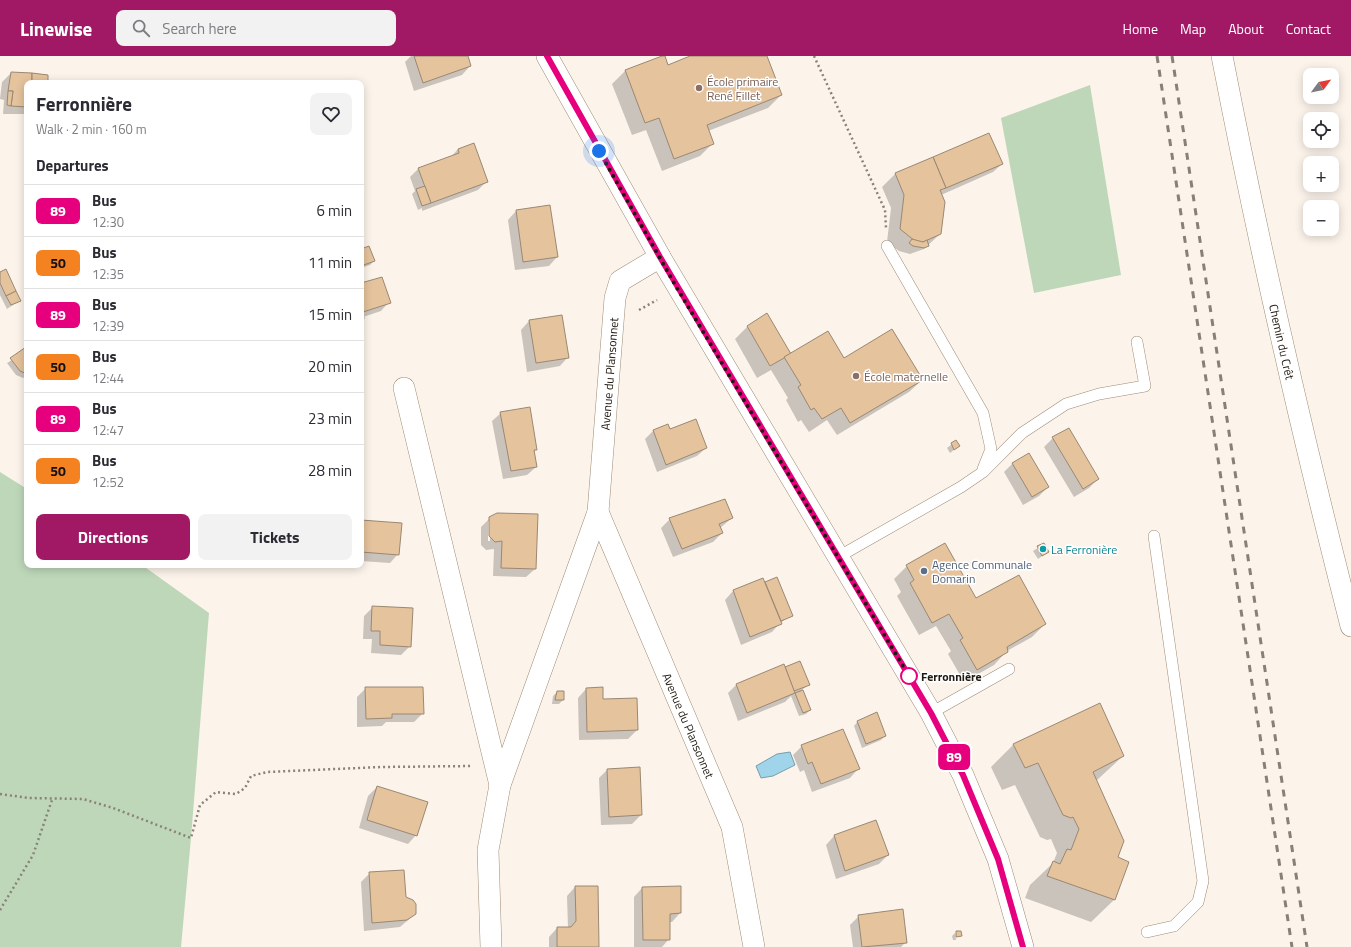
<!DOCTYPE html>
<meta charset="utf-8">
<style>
:root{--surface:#fff;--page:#f2f2f3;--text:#2b2b33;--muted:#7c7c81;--line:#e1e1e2;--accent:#a11965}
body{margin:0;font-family:"Titillium Web",sans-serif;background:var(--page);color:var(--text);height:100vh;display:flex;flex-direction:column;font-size:15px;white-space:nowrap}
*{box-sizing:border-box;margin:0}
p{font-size:13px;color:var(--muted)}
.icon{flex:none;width:22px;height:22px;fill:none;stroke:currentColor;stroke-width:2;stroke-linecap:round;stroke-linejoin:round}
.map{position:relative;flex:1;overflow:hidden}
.details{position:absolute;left:24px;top:24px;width:340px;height:488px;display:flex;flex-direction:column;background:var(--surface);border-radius:8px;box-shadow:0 2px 10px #0003}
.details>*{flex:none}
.badge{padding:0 8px;border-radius:6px;font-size:14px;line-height:26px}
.needle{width:26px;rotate:58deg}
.controls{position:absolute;left:1303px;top:12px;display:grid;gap:8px}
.controls a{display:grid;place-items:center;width:36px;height:36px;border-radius:8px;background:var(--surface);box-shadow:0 2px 10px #0003;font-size:20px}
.you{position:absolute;width:20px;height:20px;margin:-10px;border:3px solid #fff;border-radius:50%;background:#1a73e8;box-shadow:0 0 0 6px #1a73e833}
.map>.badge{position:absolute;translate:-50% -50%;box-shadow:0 0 0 2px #fff}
h2{padding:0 12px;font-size:15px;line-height:36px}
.round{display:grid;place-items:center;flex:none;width:42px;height:42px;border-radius:8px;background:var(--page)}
.headline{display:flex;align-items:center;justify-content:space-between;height:68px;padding:0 12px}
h1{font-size:19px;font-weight:700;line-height:30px}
.primary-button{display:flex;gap:8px;margin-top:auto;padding:8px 12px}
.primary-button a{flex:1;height:46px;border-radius:8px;background:var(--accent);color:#fff;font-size:16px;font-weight:700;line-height:46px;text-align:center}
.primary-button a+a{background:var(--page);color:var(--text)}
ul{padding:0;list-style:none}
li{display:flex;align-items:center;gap:12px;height:52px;padding:0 12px;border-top:1px solid var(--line)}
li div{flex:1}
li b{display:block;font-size:15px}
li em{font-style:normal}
li .badge{min-width:44px;font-weight:700;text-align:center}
header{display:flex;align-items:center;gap:24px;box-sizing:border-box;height:56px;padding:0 20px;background:var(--accent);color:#fff}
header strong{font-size:19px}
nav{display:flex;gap:22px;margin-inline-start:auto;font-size:14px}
.search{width:280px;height:36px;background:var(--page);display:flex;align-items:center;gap:10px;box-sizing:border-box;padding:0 14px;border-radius:8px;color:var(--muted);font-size:15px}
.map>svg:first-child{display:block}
</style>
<header>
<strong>Linewise</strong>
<div class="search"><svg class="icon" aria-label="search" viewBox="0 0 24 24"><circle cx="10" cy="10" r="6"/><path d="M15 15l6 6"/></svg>Search here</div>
<nav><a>Home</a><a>Map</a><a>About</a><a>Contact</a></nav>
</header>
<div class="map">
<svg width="1351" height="891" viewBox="0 0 1351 891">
<rect width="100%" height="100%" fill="#fcf4eb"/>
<g fill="#bed7b9">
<path d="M1090,29l31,190 -87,18 -33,-175z"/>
<path d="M0,416l27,17v76h115l67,48 -18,225 -10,109h-181z"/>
</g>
<path fill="#9fd4ea" stroke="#799ca9" d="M790,696l5,13 -22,11 -12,2 -5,-12 21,-12z"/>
<g fill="#0003" fill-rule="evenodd">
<path d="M411,0h56l3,10 -8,9 -48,16 -9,-29z"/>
<path d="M664,0l3,10 26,-10h73l15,39 -13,13 -60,23 5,12 -13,13 -38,15 -16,-41 -14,5 -20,-51 13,-13z"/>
<path d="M11,17l37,10h-21v31h-24l1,-14 -4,-1 2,-17z"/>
<path d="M989,78l13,30 -9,8 -52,23 -1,39 -16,15 -14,5 -11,-3 -12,-9 4,-34 -9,-21 13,-13z"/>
<path d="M458,93l29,32 -9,9 -56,21v-3l-4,2 -6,-16 3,-3 -5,-14 9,-9 32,-11z"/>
<path d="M516,155l41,46 -8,9 -34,4 -7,-50z"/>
<path d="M361,194l13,11 -4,4 -9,3z"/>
<path d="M0,217l19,28 -12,8 -7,-14z"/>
<path d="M361,228l28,18 -8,9 -18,6 -2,4z"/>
<path d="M529,265l39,36 -8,9 -33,6 -6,-42z"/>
<path d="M748,270l42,29 132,25 -13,12 -72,43 -10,-15 -18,12 -8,-12 -3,2 -12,-22 2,-2 -17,-28 -14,8 -22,-39z"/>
<path d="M27,295v25l-4,2 -7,-3 -9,-12z"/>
<path d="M501,357l35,37 -2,1 2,16 -9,8 -24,4 -11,-58z"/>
<path d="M668,369l2,5 36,18 -9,8 -40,16 -12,-33 8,-8z"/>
<path d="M1053,382l45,41 -9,9 -15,9 -30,-50z"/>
<path d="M956,385l3,5 -9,7 -3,-5z"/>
<path d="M1029,398l19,33 -9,9 -16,9 -19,-33 8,-8z"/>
<path d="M490,462l45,51 -9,8 -33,-1 1,-27 -8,1 -5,-5v-18zM488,465h2v20h-2z"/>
<path d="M732,462l-12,10 2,5 -9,9 -40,15 -12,-29 9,-9z"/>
<path d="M361,465l37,33 -8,9 -29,-2z"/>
<path d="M1044,488l4,8 -10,7 -5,-8z"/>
<path d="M907,510l69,33 69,25 -13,13 -25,14 -13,14 -30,17 -16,-28 3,-3 -15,-25 -17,9 -22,-39 4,-4 -7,-13z"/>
<path d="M776,522l15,38 -11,7 -8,9 -31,13 -16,-45 8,-9 30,-12 1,4z"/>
<path d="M373,551l37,39 -9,9 -30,-2 1,-14h-9l1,-23z"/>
<path d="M784,613l24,16 -6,5 8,20 -4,4 -7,2 -8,-20 -6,6 -47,19 -10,-28 8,-8z"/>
<path d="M366,632l57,25 -9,9h-28l-4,4 -25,1v-30z"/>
<path d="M586,633l16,11 34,-1 1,31 -9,9 -49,1 -1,-42z"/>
<path d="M557,636l6,8 -4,4h-7l1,-8z"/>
<path d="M858,665l27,15 -4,4 -19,8 -8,-22z"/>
<path d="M1014,688l109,12 -27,25 21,77 -3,42 -23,22 -66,-24 5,-13 23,-22 4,-10 -6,-14 -4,1 -7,-3 -25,-52 -13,5 -11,-23z"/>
<path d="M802,690l56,23 -8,9 -38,14 -8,-22 -4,2 -7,-17z"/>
<path d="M607,714l34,45 -9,9 -31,1 -2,-47z"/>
<path d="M377,731l39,48 -8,9 -49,-16 9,-32z"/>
<path d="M834,780l54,19 -9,9 -43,15 -10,-34z"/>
<path d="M370,817l35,24 10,17 -15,13 -36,4 -3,-49z"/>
<path d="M575,831l23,60h-49v-10l8,-9h11l-1,-32z"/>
<path d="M642,832l38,25 -8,9h-3v17l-7,8h-28v-50z"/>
<path d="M859,860l47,26 -5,5h-48l-3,-22z"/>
<path d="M955,877l1,7h-3l-1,-4z"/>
</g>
<g fill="#e5c39d" stroke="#9a8873">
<path d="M414,0h54l3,10 -48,17z"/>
<path d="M662,0h3l3,9 22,-9h77l15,39 -75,30 7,19 -40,15 -15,-41 -14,5 -20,-53z"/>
<path d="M11,16l21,1v8l30,2h-35v24l-16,-1 2,-15h-5z"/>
<path d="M32,17l16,2v7l-16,-1z"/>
<path d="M8,35h5l-2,15 -4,-1z"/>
<path d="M989,77l14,31 -57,24 -13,-31z"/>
<path d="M474,87l14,39 -57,21 -13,-35 41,-15 -1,-4z"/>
<path d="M933,101l13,31 -6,2 5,12 -4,32 -18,8 -8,-1 -15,-12 4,-34 -9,-22z"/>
<path d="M425,130l6,17 -9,3 -6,-17z"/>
<path d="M550,149l8,52 -35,5 -7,-52z"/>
<path d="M912,183l11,3 4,-2 2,6 -5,2 -11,-2 -4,-3z"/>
<path d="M369,190l6,15 -14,5v-17z"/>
<path d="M6,213l10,22 -10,5 -6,-13v-11z"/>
<path d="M382,221l9,26 -28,9 1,7 -3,1v-37z"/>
<path d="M16,235l5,10 -10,4 -5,-9z"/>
<path d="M767,257l24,41 -21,12 -23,-40z"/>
<path d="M562,259l7,43 -33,5 -7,-43z"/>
<path d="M892,273l31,51 -73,43 -9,-15 -19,11 -8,-11 -3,2 -13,-23 3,-2 -17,-28 44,-26 16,27z"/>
<path d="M26,291l1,2v25l-7,-3 -10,-13z"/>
<path d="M530,351l7,43h-3l3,17 -26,4 -11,-59z"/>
<path d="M696,363l11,29 -41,17 -13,-35 15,-6 2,5z"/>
<path d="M1069,372l30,51 -16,10 -31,-52z"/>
<path d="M956,384l4,6 -6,4 -3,-7z"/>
<path d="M1029,397l20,34 -17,10 -20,-34z"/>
<path d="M725,443l8,19 -14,6 4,9 -41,16 -13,-31z"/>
<path d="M497,457l41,1 -2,55 -35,-1 1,-27 -7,1 -6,-6v-19z"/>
<path d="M361,464l41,3 -3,32 -38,-3z"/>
<path d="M945,487l31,55 43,-23 27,49 -39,23 1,5 -31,18 -17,-30 3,-2 -14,-24 -17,9 -22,-40 4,-3 -8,-15z"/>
<path d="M1044,487l5,9 -7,4 -5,-10z"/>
<path d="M777,521l16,39 -12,5 -16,-39z"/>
<path d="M763,522l19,46 -32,13 -17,-47z"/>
<path d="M372,550l41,2 -2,39 -31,-2v-14h-9z"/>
<path d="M800,605l10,24 -16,6 -9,-24z"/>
<path d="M784,608l11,29 -48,20 -11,-29z"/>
<path d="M365,631h58l1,27h-32v4l-26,1z"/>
<path d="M603,631v12l34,-1 1,32 -51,2 -1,-44z"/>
<path d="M803,634l8,20 -8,3 -8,-20z"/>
<path d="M557,635h7v9h-9z"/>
<path d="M1100,647l24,53 -31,16 31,69 -6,16 11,5 -14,38 -68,-24 6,-15 7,3 7,-15 4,1 8,-21 -6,-12 -2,1 -8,-3 -25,-52 -13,5 -12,-24z"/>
<path d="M877,656l9,24 -20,8 -9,-23z"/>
<path d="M843,673l17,40 -39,15 -9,-22 -4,2 -7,-19z"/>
<path d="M640,711l2,48 -33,2 -2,-48z"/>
<path d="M377,730l51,16 -11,34 -50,-16z"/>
<path d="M876,764l13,35 -44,16 -11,-36z"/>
<path d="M404,814l2,27 7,3 3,4v10l-9,6 -35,3 -3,-51z"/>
<path d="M575,830h23l1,61h-42v-20h14l5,-6z"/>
<path d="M681,830v27l-11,1v26h-27l-1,-53z"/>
<path d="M903,853l4,34 -45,4 -4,-32z"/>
<path d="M956,875h5l1,5 -6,1z"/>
</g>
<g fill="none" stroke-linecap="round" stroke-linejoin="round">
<defs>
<g id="service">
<path d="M887,190l96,167 8,36 -8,20"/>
<path d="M838,501l123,-70 22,-15 39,-39 44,-29 33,-10 46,-8 -8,-44"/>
<path d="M931,657l78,-44"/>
<path d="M1147,876l27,-6 24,-24 5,-21 -49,-345"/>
</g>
<g id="minor">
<path d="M547,0l113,201 271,456 32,62 35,84 25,88"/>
<path id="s1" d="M1222,0c37,191 81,382 129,570"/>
<path d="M404,332l96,397"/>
<path id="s2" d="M598,456l134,315 22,120"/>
<path id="s3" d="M491,891l-3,-97 12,-65 98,-273 17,-214 5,-17 40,-24"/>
</g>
</defs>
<use href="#service" stroke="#9e8b76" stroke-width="12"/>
<use href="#minor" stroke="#9e8b76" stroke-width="22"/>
<g stroke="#898279" stroke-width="2.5" stroke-dasharray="2 3" stroke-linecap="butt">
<path d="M814,0l71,154 1,18"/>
<path d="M639,254l18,-10"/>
<path d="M0,738l29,4 54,1 30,9 78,30 9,-33 16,-13 20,2 9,-6 6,-12 16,-4 114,-5 91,-1"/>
<path d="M0,854l33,-55 19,-55"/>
</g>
<use href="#service" stroke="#fff" stroke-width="11"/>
<use href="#minor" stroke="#fff" stroke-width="21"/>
<g stroke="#888078" stroke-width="3" stroke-dasharray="7 7" stroke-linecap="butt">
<path d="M1157,0l135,891"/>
<path d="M1172,0l135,891"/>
</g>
</g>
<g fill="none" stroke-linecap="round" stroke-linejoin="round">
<defs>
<path id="line" d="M547,0l113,201 271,456 32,62 35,84 25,88"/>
</defs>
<use href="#line" stroke="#fff" stroke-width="9"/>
<use href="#line" stroke="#e6007e" stroke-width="6"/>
<path stroke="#201911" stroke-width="4" stroke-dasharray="0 7.2" d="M599,95l78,137 232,388"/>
</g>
<g fill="#8d6e63" stroke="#fff" stroke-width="1.5">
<circle cx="699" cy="32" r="4"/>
<circle cx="856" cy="320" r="4"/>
</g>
<circle fill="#0f9aa8" stroke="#fff" stroke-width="1.5" cx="1043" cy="493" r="4"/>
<circle fill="#5c6f8a" stroke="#fff" stroke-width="1.5" cx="924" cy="515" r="4"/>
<circle fill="#fff" stroke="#e6007e" stroke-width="2" cx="909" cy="620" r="8"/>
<g text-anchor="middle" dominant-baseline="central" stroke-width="3" stroke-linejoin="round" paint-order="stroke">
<g font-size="12" fill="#785e54" stroke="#fff" text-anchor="start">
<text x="707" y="25">École primaire<tspan x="707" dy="14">René Fillet</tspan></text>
<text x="864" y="320">École maternelle</text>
</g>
<g font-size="12" fill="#201911" stroke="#fff">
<text stroke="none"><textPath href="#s1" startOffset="292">Chemin du Crêt</textPath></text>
<text stroke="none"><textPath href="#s3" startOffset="592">Avenue du Plansonnet</textPath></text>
<text stroke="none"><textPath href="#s2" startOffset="232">Avenue du Plansonnet</textPath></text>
</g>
<g font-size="12" fill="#0d838f" stroke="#fff" text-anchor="start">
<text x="1051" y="493">La Ferronière</text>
</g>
<g font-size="12" fill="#4e5e75" stroke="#fff" text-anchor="start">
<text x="932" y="508">Agence Communale<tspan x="932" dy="14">Domarin</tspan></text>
</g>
<g font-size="12" font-weight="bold" fill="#201911" stroke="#fff" text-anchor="start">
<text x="921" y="620">Ferronnière</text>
</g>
</g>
</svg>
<div class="controls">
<a><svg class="needle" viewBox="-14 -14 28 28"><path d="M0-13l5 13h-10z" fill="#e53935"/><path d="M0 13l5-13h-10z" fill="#7c7c81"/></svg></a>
<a><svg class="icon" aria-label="locate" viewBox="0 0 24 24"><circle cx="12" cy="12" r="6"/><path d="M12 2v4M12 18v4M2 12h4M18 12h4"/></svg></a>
<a>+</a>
<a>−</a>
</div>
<div class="you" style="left:599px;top:95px"></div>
<b class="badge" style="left:954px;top:701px;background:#e6007e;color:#fff">89</b>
<section class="details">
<div class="headline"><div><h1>Ferronnière</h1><p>Walk · 2 min · 160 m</p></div><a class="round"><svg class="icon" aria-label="heart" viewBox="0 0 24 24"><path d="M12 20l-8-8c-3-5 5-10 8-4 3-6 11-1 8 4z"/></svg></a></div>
<h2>Departures</h2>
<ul>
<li><span class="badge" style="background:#e6007e;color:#fff">89</span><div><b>Bus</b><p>12:30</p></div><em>6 min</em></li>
<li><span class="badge" style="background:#f58220;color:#111">50</span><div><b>Bus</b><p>12:35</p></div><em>11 min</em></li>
<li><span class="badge" style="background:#e6007e;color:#fff">89</span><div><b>Bus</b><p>12:39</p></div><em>15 min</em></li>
<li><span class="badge" style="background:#f58220;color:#111">50</span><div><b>Bus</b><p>12:44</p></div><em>20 min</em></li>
<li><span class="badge" style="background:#e6007e;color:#fff">89</span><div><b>Bus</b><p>12:47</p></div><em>23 min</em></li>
<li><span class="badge" style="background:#f58220;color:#111">50</span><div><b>Bus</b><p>12:52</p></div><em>28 min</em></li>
</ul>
<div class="primary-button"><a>Directions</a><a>Tickets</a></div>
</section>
</div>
